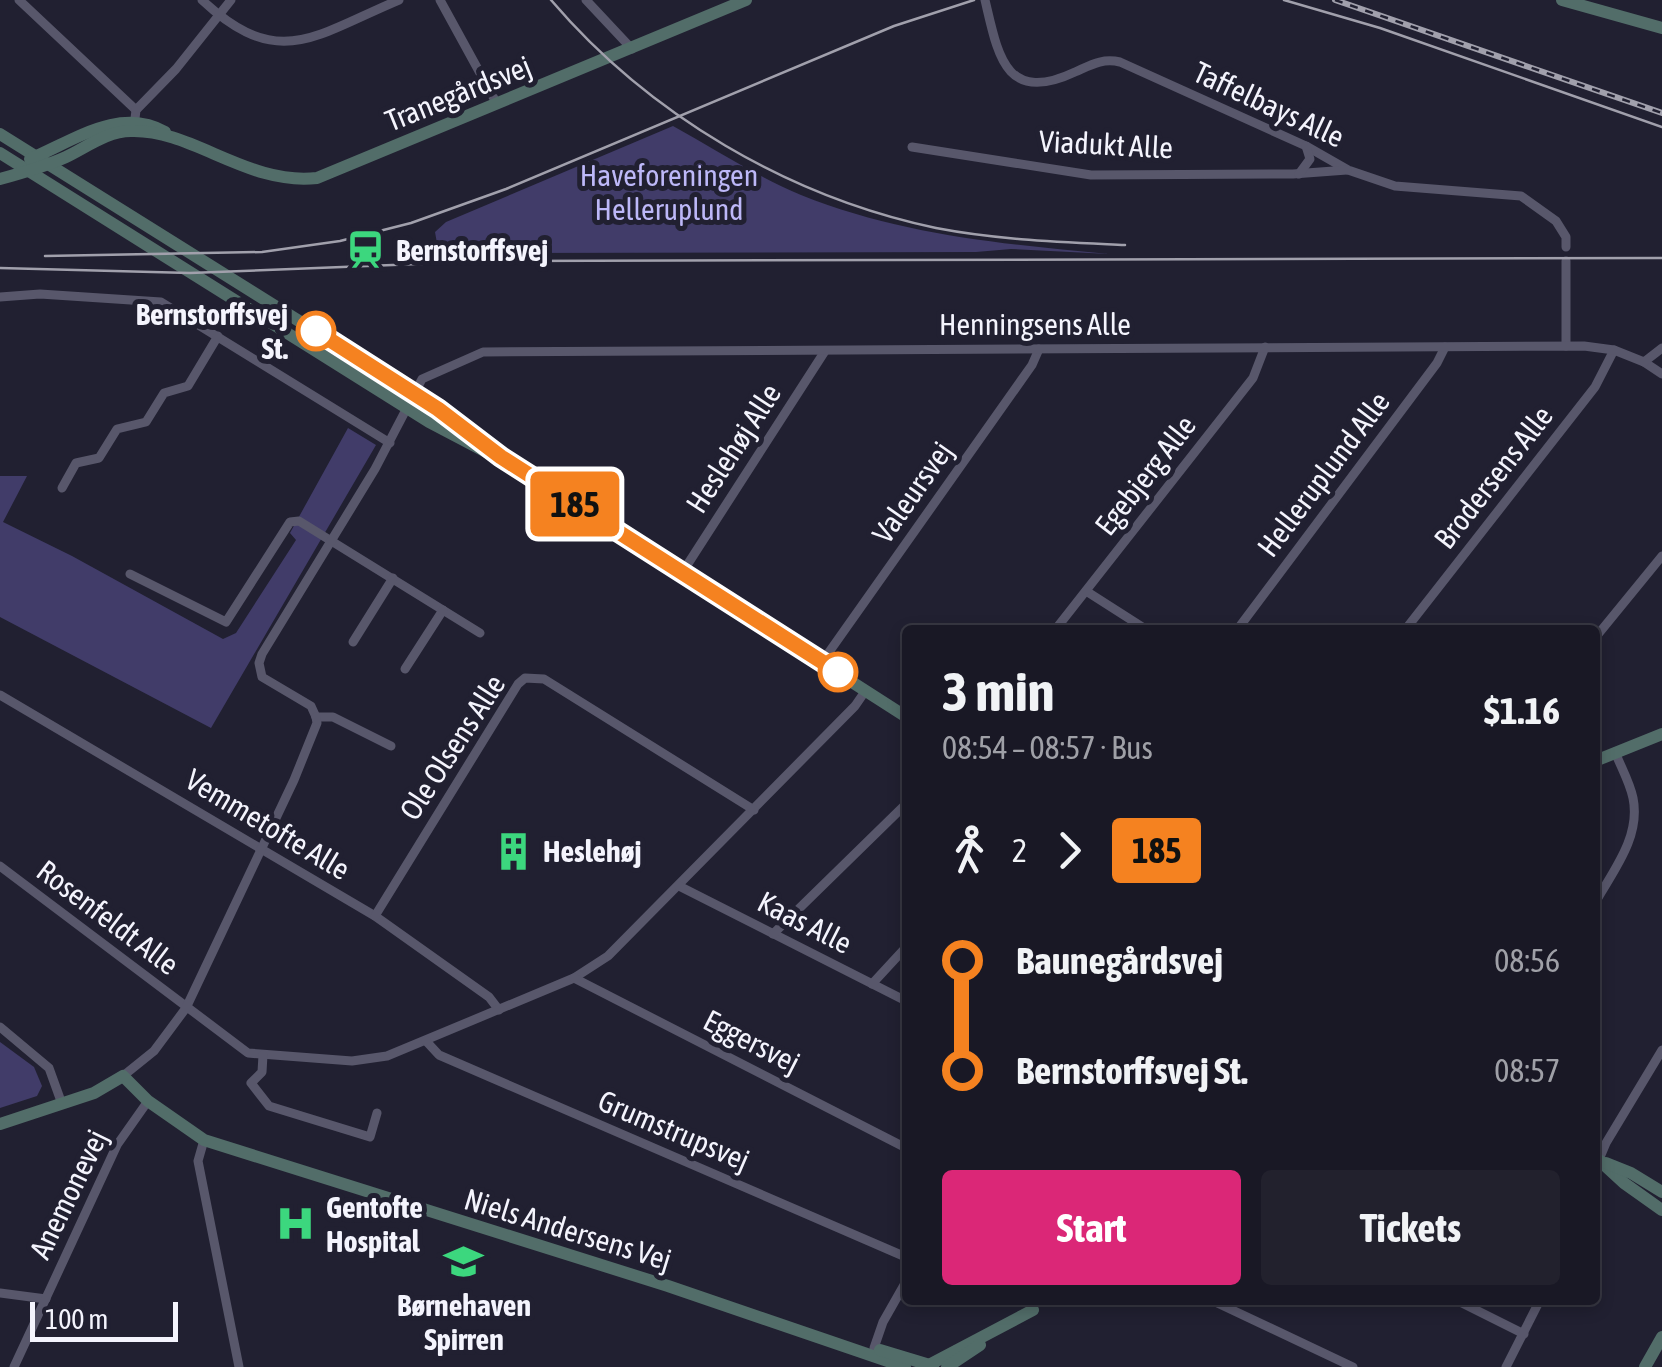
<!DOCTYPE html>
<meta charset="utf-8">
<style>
:root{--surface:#191825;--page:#22212d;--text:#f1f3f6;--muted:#9fa0a7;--line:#373742;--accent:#db2777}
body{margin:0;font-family:"Asap Condensed",sans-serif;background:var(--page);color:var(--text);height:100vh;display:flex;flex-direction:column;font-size:38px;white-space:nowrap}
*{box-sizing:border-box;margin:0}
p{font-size:32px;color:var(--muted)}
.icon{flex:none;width:55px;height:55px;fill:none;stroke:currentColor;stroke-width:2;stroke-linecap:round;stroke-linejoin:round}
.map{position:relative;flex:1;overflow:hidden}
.panel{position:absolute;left:902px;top:625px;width:698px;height:680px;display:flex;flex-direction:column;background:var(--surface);border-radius:10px;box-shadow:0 5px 15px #0003,0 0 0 2px var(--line)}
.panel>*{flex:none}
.badge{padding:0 20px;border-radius:8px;font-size:35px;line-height:65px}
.scale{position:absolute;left:30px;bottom:25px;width:148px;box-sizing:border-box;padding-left:10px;border:5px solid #f4f4fd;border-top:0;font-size:28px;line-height:35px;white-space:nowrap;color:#f4f4fd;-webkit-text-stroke:8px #212031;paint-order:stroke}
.map>.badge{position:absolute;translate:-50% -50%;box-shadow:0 0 0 5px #fff}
.legs{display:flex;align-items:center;gap:15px;height:110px;padding:0 40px;font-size:32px}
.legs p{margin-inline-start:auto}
.summary{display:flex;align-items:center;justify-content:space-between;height:170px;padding:0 40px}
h1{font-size:55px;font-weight:700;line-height:75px}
.cta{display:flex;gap:20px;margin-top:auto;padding:20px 40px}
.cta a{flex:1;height:115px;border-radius:10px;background:var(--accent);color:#fff;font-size:40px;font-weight:700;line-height:115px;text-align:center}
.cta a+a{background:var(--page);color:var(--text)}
ul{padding:0 40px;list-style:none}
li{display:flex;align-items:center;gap:35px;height:110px;font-size:38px}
li i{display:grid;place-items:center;width:15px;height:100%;margin:0 12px;background:currentColor}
li i::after{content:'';width:25px;height:25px;margin:-12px;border:8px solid;border-radius:50%;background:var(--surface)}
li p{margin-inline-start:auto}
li:first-child i{background:linear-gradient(#0000 50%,currentColor 0)}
li:last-child i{background:linear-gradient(currentColor 50%,#0000 0)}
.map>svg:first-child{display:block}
</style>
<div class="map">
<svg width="1662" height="1367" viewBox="0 0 1662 1367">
<rect width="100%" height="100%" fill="#212031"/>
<g fill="#413c69">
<path d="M673,126c42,23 84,51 128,69 100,40 202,49 308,59l-98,-5 -35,3 -526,1 -12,-4 -3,-17 11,-10z"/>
<path d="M348,428l28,17 -165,283 -211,-111v-141h27l-24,46 69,34 151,83 13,-6 60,-93 -6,-7z"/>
<path d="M0,1042l34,25 8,19 -5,10 -37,12z"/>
</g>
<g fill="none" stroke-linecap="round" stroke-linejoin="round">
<g stroke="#58576b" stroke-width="9">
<path d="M19,0l117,110"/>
<path d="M202,0c77,72 113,35 197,0"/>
<path d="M440,0l57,104"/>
<path d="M586,0l46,49"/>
<path d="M985,0c13,55 20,105 90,72 16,-7 27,-14 45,-10l186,84 42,24 47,16 126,10 35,25 10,16v10"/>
<path d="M134,127l2,-17 40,-41 55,-69"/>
<path d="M912,147l179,28 202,-1 54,-4"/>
<path d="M1299,174l11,-15 -4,-13"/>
<path d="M1566,261v85"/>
<path d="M0,297l40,-3 121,8 229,141"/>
<path d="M1644,362l18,12"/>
<path d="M62,488l14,-25 23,-5 18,-29 29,-7 18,-29 24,-7 30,-50"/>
<path d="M682,573l143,-222"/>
<path d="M130,574l96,48 64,-100 9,-1 181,112"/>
<path d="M1086,591l61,39"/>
<path d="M1055,630l198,-252 12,-31"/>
<path d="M1237,630l200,-267 8,-16"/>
<path d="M1405,630l190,-243 19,-37"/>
<path d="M1595,638l67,-82"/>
<path d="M353,642l40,-64"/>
<path d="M822,662l210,-297 7,-16"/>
<path d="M405,669l38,-59"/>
<path d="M0,695l375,221 114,81 10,13"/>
<path d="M316,717l-5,-11 -49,-29 -3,-14 3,-9 113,-185 47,-90 61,-27 1101,-6 30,4 30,12 18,-14"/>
<path d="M316,717h17l58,29"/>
<path d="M0,866l248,187 104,8 35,-5 187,-78 34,-22 247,-250 11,-16"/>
<path d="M679,886l229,116"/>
<path d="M1595,903c18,-32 46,-66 38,-105 -3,-15 -12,-31 -18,-46"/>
<path d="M375,916l143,-232 7,-6 19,1 210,131"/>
<path d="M773,934l135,-132"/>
<path d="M574,978l334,171"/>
<path d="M872,984l36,-39"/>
<path d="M0,1027l49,41 13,36"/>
<path d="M426,1041l13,14 469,203"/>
<path d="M263,1055l-1,17 -11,11 18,23 101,31 7,-24"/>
<path d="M123,1076l31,-25 32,-43 108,-228 23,-57 -1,-6"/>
<path d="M204,1140l-6,21 41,206"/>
<path d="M1595,1169l11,-26 56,-93"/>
<path d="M0,1293l46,6"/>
<path d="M1211,1300l142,67"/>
<path d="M1456,1300l68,34"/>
<path d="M874,1348l9,-26 25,-44"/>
<path d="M14,1367l103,-222 31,-44"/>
<path d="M1506,1367l34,-67"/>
</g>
<g stroke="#526d69" stroke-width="12">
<path d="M1562,0l100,28"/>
<path d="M0,134l395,247 84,59"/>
<path d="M0,153l429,269 97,51 382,245"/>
<path d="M30,159c43,-18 90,-53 135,-27"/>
<path d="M0,179c22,-6 46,-13 66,-22 21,-10 41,-26 65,-26 61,-2 117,55 186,47l429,-178"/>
<path d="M1595,761l67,-27"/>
<path d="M0,1124l94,-31 29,-17 25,25 56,39 464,146 237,81"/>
<path d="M1599,1160l25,23 38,27"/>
<path d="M1606,1163l25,10 31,19"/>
<path d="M880,1350l53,16"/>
<path d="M925,1367l108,-57"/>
<path d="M947,1367l33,-22"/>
<path d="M1645,1367l17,-30"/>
</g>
<g stroke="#a1a0ac" stroke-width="2.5">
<path d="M551,0c98,115 238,197 385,228 62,12 126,14 189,17"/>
<path d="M1284,0l96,28 282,99"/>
<path d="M45,256l217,-4 78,-11 71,-18 95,-34 388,-163 80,-26"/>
<path d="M0,268l190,5 303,-12 1169,-3"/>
</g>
<defs>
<path id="rail" d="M1335,0l327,113"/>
</defs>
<use href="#rail" stroke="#a1a0ac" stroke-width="6"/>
<use href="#rail" stroke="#212031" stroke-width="2.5" stroke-dasharray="8" stroke-linecap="butt"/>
</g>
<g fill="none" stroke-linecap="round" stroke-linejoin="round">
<defs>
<path id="line-1" d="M316,331l122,78 63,48 337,215"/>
</defs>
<use href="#line-1" stroke="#fff" stroke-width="22"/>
<use href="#line-1" stroke="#f58220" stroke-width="15"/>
</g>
<defs>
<symbol id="station-bare" viewBox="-9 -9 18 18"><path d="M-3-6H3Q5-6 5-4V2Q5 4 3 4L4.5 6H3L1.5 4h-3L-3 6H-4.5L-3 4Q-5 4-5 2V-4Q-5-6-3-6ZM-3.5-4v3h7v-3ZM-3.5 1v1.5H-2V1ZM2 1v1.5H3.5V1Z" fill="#3cd77e" stroke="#212031" stroke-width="2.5" paint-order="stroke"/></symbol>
<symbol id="building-bare" viewBox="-9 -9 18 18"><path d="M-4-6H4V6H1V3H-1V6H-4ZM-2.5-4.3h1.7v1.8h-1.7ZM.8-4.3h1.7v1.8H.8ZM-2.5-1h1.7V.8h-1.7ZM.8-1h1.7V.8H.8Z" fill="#3cd77e" stroke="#212031" stroke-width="2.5" paint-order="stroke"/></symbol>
<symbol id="hospital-bare" viewBox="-9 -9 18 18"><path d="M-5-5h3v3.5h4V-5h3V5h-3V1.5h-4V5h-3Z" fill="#3cd77e" stroke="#212031" stroke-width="2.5" paint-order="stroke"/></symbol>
<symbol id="school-bare" viewBox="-9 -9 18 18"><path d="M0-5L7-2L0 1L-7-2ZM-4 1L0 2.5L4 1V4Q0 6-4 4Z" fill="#3cd77e" stroke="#212031" stroke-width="2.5" paint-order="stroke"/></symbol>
</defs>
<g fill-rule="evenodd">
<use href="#station-bare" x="338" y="222" width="55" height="55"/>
<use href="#building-bare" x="486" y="824" width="55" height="55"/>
<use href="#hospital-bare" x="268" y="1196" width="55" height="55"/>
<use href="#school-bare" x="436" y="1234" width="55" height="55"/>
</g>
<g fill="#fff" stroke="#f58220" stroke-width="5">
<circle cx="316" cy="331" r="18"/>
<circle cx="838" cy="672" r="18"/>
</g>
<g text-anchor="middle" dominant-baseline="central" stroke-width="10" stroke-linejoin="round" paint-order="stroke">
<g font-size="30" fill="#f4f4fd" stroke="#212031">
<text transform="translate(458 93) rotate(-22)">Tranegårdsvej</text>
<text transform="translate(1269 104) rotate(25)">Taffelbays Alle</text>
<text transform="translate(1106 144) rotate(3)">Viadukt Alle</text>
<text x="1035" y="324">Henningsens Alle</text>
<text transform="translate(733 448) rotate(-57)">Heslehøj Alle</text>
<text transform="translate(1323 474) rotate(-53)">Helleruplund Alle</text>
<text transform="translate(1145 475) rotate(-52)">Egebjerg Alle</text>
<text transform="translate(1493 477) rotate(-52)">Brodersens Alle</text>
<text transform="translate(912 492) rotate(-55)">Valeursvej</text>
<text transform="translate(452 747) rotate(-57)">Ole Olsens Alle</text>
<text transform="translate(268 824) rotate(31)">Vemmetofte Alle</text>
<text transform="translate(108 917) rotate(37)">Rosenfeldt Alle</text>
<text transform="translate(805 922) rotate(27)">Kaas Alle</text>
<text transform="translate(752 1041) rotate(27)">Eggersvej</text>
<text transform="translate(674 1130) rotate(23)">Grumstrupsvej</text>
<text transform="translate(68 1194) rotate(-64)">Anemonevej</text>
<text transform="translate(568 1229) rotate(17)">Niels Andersens Vej</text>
</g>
<g font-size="30" fill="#bdb8f8" stroke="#212031">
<text x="669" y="175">Haveforeningen<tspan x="669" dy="34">Helleruplund</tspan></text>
</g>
<g font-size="30" font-weight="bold" fill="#f4f4fd" stroke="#212031" text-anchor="start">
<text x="396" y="250">Bernstorffsvej</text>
<text x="543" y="851">Heslehøj</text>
<text x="326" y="1207">Gentofte<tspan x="326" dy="34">Hospital</tspan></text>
<text x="464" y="1305" text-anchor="middle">Børnehaven<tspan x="464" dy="34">Spirren</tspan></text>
</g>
<g font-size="30" font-weight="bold" fill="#f4f4fd" stroke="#212031" text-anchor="end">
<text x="288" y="314">Bernstorffsvej<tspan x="288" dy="34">St.</tspan></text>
</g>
</g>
</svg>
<div class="scale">100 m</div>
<b class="badge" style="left:575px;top:504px;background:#f58220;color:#111">185</b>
<section class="panel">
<div class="summary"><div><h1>3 min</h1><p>08:54 – 08:57 · Bus</p></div><b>$1.16</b></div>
<div class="legs"><svg class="icon" aria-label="walk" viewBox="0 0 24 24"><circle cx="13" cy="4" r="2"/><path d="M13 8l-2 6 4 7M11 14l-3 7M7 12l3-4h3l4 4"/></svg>2<svg class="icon" aria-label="forward" viewBox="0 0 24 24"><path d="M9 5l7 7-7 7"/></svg><b class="badge" style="background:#f58220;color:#111">185</b></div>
<ul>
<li><i style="color:#f58220"></i><b>Baunegårdsvej</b><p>08:56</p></li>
<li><i style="color:#f58220"></i><b>Bernstorffsvej St.</b><p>08:57</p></li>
</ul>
<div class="cta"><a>Start</a><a>Tickets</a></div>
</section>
</div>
